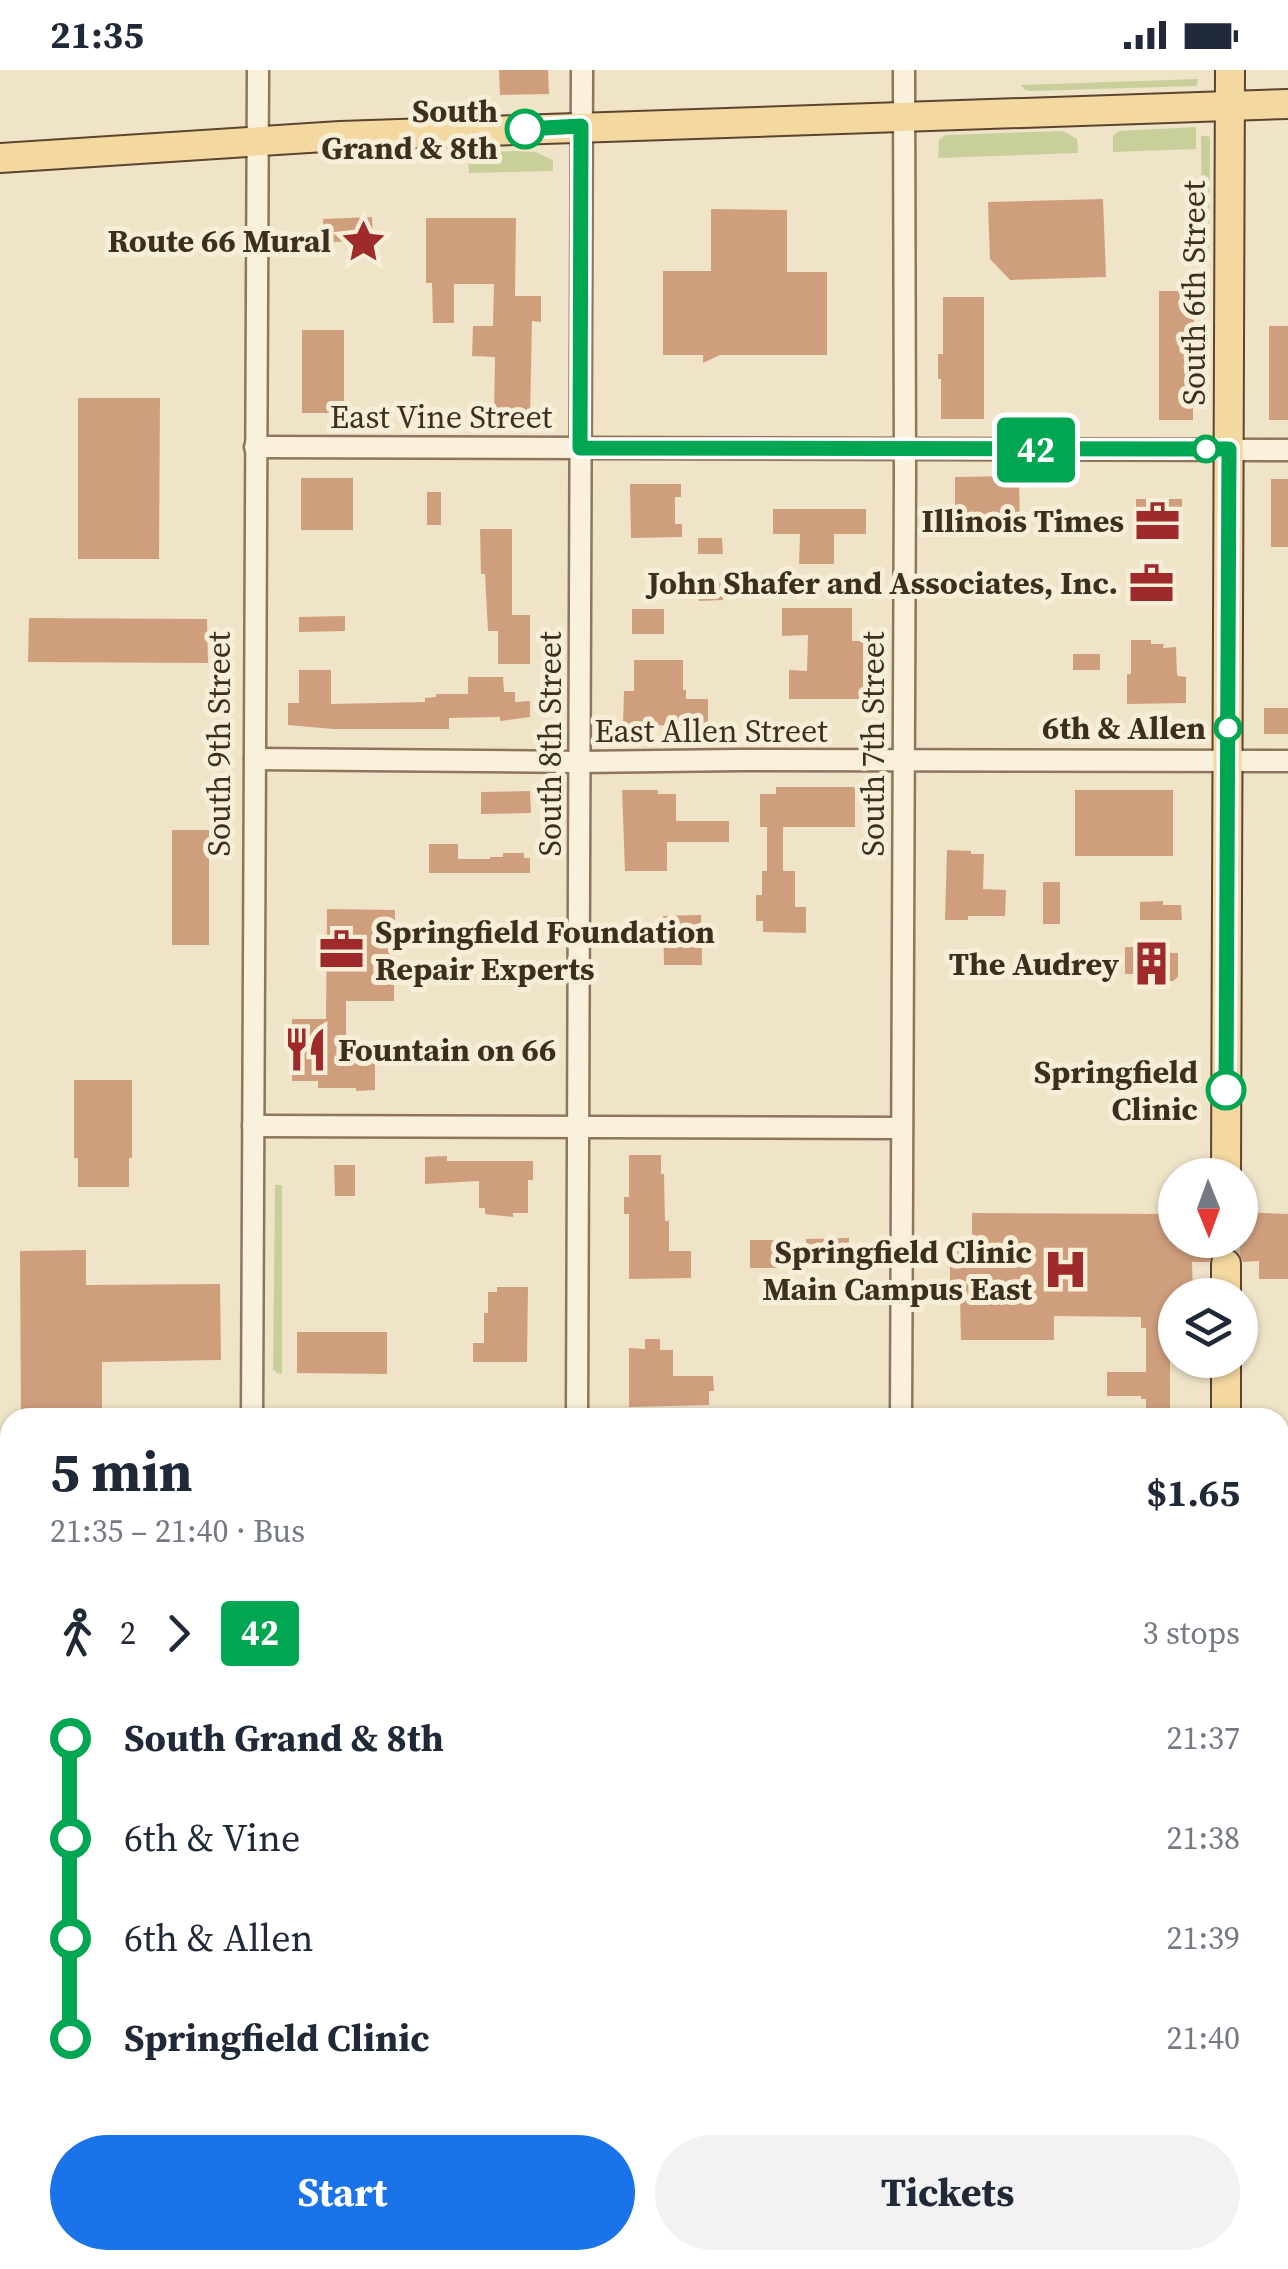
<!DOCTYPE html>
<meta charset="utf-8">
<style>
:root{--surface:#fff;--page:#f2f2f3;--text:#1f2937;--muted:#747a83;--accent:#1a73e8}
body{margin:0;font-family:"Source Serif 4",serif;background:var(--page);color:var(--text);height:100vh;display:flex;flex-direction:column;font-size:38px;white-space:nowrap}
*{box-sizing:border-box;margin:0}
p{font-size:32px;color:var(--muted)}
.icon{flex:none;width:55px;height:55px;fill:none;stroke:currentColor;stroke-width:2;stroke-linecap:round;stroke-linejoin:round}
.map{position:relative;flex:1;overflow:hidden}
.side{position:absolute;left:0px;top:1338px;width:1290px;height:862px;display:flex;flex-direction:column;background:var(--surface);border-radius:30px 30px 0 0;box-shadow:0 2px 8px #0004}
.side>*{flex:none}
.badge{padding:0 20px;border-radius:8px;font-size:35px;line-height:65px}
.needle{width:65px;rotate:179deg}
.buttons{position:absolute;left:1158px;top:1088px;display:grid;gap:20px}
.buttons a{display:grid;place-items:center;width:100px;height:100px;border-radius:50%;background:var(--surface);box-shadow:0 2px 8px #0004;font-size:50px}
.map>.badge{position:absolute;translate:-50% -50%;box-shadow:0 0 0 5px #fff}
.legs{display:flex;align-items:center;gap:15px;height:110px;padding:0 50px;font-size:32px}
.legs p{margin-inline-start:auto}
.summary{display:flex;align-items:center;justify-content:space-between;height:170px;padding:0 50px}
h1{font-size:55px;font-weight:700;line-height:75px}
.action{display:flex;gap:20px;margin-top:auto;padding:20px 50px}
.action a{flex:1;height:115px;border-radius:60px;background:var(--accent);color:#fff;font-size:40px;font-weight:700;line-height:115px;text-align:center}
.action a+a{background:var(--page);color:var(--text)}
ul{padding:0 50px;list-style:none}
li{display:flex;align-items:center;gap:35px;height:100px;font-size:38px}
li i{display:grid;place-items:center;width:15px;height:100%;margin:0 12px;background:currentColor}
li i::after{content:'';width:25px;height:25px;margin:-12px;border:8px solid;border-radius:50%;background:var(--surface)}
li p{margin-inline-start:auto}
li:first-child i{background:linear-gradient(#0000 50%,currentColor 0)}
li:last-child i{background:linear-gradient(currentColor 50%,#0000 0)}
.status{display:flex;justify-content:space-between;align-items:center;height:70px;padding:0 50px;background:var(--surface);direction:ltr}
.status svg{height:28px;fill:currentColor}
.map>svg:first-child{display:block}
</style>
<div class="status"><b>21:35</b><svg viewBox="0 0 49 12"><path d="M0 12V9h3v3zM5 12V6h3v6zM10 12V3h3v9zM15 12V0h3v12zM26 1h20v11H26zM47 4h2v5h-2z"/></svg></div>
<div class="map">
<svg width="1288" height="2199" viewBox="0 0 1288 2199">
<rect width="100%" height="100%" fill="#f0e4c8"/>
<g fill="#c9cf9b">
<path d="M1198,9l-1,7 -166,5 -6,-1 -4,-5z"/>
<path d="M1196,57v22l-83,3v-16l6,-5z"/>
<path d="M1063,61l14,8 1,14 -140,5 1,-18 6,-5z"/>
<path d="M1201,66h8l1,4 -1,108 -2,5 -5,3z"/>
<path d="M513,81l22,1 18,8v11l-84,2 -1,-15 3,-5z"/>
<path d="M275,1115h7v189l-5,-1 -4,-4z"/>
</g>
<g fill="#cf9f7d">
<path d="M499,0h49l1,24 -49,1z"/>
<path d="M1103,129l3,78 -96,3 -20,-21 -2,-57z"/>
<path d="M711,139l76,1v62h40v83h-107l-17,8v-8h-40v-84h48z"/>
<path d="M372,147l1,24 -49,1 -1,-23z"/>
<path d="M426,148h90l-1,78h26v26l-9,-1 -2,95 -36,-1 1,-58 -23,-1 1,-30h20l1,-42h-40v39h-21l-1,-40h-6z"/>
<path d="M1159,221h35v47h3v33h-4v49h-34z"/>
<path d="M943,227h41v122h-43v-40h-3v-25h5z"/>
<rect x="1269" y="256" width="19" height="94"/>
<rect x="302" y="260" width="42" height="83"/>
<path d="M78,328h82l-1,161h-81z"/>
<path d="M1019,406l1,56 -65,1v-56z"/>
<rect x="301" y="408" width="52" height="52"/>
<rect x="1271" y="409" width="17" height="68"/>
<path d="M630,414h51v13h-6v27h7v13l-51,1z"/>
<rect x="427" y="422" width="14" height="33"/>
<path d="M1136,429h46v39h-13v4h-14v-4h-23v-30h4z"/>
<path d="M773,439h93v25h-32v30h-35l1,-30h-27z"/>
<path d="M480,459h32v86h18v49h-32v-33h-10l-3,-57h-4z"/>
<path d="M698,468h24l1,16h-25z"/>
<path d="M1127,501h50v25l-50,-1z"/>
<path d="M723,513v17l-24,1 -1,-17z"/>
<path d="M782,538h70v33h11v58h-74v-29l18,1 1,-36 -26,1z"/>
<rect x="632" y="539" width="32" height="25"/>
<path d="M345,546v15l-46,1v-15z"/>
<path d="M29,548l178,1 1,44 -180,-1z"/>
<path d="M1131,570h20v4h13l-1,4 13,-1 1,27 1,2 8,1v26l-59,1v-30h4z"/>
<rect x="1073" y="584" width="27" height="16"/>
<path d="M634,590h49v30h3v9h22v27l-85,-1 1,-34h10z"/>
<path d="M299,600h32v34l94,-2v-4l11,-1v-3h32v-17h35l1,15h11v10l15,-1v16l-30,4v-4l-51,1v11h-116l-45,-4v-22h11z"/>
<rect x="1264" y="638" width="24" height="26"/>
<path d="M776,717h79v40h-72v44h12v36h11v26l-43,-1v-11h-7v-26h6v-24h5v-44h-7v-33h16z"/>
<path d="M622,720h36v4h18v27h53v21h-62v29h-42z"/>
<rect x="1075" y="720" width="98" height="66"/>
<path d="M530,721l1,22 -50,1v-22z"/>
<rect x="172" y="760" width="37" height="115"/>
<path d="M429,774h29v15h32v-2h13v-4h21v5h6v15h-101z"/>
<path d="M947,780l24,1v3h13l-1,35 23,1 -1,26h-37v4h-23z"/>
<rect x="1043" y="812" width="17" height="42"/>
<path d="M1163,831v4h18l1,15h-42v-18z"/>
<path d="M327,839l68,1 -1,91h-48v44h29v45l-19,1v-3h-38v-7h-26v-62h34z"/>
<path d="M701,845l1,50h-38l-1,-49z"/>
<path d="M1125,877h33v6h20v24l-5,4 -31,1v-8h-17z"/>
<path d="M74,1010h58v78h-3v29h-51v-29h-4z"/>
<path d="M629,1085h32v19h3l1,47h4v30h22v27l-62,1v-65h-5v-17h5z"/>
<path d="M447,1086v5h86v19h-5v33h-15v4l-28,-3v-6h-6v-27l-54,3v-27z"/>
<path d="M334,1095h21v31h-20z"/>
<path d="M1240,1142l48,2v65h-29v-18l-16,1 -7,-13 -9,-2 -11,2 -7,13h-17l1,33h-18v22h-5v96h-24v-14h-5v-3h-34v-24h39v-44h-5v-11l-87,-1v24h-93l-1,-43 -10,-1v-42l6,-1 1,-13 15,-1v-26l203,1v26h65z"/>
<path d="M849,1168v26l-43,-1v-24z"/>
<rect x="750" y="1170" width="27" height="28"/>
<path d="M86,1180v35l134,-1 1,76 -119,2v56h-81l-1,-167z"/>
<path d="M497,1217h31l-1,75h-54v-19h11v-30h4v-21h9z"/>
<path d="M297,1262h90v42l-90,-1z"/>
<path d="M645,1269h15v11h13v26h40l1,15h-5v14l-80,2v-59l16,1z"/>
</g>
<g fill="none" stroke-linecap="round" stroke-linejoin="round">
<path stroke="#ccc0a6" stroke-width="28" stroke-dasharray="28 14" stroke-linecap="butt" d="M1226,1194v-24"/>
<defs>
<g id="minor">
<path d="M255,377l1033,3"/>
<path d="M255,689l325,3 160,-2 548,1"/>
<path d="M253,1056l649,2"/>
<path d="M252,1348l6,-1348"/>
<path d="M577,1348l5,-1348"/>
<path d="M901,1348l4,-945 -1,-403"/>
<path d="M1280,1420h8"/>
<path d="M0,1685h10"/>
<path d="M1280,1721l8,1"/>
<path d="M1280,2019h8"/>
<path d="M1280,2161h8"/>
<path d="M899,2190v9"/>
<path d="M576,2199v-9"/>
</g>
<g id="major">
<path d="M0,88l340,-22 948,-32"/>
<path d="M1226,1105l4,-1105"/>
<path d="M1226,1225v-31"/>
<path d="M1226,1290v58"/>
<path d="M223,2199v-9"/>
<path d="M247,2199v-9"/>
<path d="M1222,2199v-9"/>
</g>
</defs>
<use href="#minor" stroke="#8d765c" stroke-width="25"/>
<use href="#major" stroke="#5b4430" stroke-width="32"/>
<use href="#minor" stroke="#faf1dc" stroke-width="20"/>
<use href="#major" stroke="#f3d9a0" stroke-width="28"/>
</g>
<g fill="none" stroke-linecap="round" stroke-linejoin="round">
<defs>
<path id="line-1" d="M525,59l56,-3 -1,322 649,1 -3,641"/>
</defs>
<use href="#line-1" stroke="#fff" stroke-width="22"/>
<use href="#line-1" stroke="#00a651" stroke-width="15"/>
</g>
<defs>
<symbol id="sight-bare" viewBox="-9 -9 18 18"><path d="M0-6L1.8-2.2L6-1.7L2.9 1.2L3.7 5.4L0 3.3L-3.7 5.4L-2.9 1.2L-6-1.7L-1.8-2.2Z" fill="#9e2a2b" stroke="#f7eed8" stroke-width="2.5" paint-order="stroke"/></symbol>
<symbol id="office-bare" viewBox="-9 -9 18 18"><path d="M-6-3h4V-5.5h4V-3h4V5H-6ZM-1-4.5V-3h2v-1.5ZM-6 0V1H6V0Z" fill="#9e2a2b" stroke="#f7eed8" stroke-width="2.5" paint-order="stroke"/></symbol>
<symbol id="building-bare" viewBox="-9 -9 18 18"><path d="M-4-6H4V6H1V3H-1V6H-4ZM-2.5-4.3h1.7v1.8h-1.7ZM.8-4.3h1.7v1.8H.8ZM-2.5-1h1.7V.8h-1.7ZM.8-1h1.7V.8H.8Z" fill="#9e2a2b" stroke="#f7eed8" stroke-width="2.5" paint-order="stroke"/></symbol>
<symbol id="restaurant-bare" viewBox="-9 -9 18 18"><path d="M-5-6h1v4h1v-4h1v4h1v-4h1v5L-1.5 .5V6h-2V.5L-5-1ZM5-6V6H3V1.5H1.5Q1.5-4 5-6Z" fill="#9e2a2b" stroke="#f7eed8" stroke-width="2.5" paint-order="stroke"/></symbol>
<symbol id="hospital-bare" viewBox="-9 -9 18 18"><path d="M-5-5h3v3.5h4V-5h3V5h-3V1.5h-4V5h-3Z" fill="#9e2a2b" stroke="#f7eed8" stroke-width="2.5" paint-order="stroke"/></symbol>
</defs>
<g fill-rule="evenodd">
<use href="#sight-bare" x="332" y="140" width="63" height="63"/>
<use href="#office-bare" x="1126" y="420" width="63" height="63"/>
<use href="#office-bare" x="1120" y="482" width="63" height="63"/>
<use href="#office-bare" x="310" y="848" width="63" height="63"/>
<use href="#building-bare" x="1120" y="862" width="63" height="63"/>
<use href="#restaurant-bare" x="274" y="948" width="63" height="63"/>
<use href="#hospital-bare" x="1034" y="1168" width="63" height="63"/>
</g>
<g fill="#fff" stroke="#00a651" stroke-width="5">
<circle cx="525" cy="59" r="18"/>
<circle cx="1206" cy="379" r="12"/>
<circle cx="1228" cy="658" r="12"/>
<circle cx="1226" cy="1020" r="18"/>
</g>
<g text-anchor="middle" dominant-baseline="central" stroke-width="10" stroke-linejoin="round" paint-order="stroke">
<g font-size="32" font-weight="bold" fill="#3d2e20" stroke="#f7eed8" text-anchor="end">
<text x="498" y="41">South<tspan x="498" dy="37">Grand &amp; 8th</tspan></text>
<text x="1206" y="658">6th &amp; Allen</text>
<text x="1198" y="1002">Springfield<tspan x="1198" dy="37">Clinic</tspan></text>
</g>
<g font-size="32" font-weight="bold" fill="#3d2e20" stroke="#f7eed8" text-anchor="end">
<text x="331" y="171">Route 66 Mural</text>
<text x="1124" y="451">Illinois Times</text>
<text x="1118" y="513">John Shafer and Associates, Inc.</text>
<text x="375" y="862" text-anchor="start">Springfield Foundation<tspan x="375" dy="37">Repair Experts</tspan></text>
<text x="1119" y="894">The Audrey</text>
<text x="338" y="980" text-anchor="start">Fountain on 66</text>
<text x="1032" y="1182">Springfield Clinic<tspan x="1032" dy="37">Main Campus East</tspan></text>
</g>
<g font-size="32" fill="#3d2e20" stroke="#f7eed8">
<text transform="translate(1194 223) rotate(-90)">South 6th Street</text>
<text x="441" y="347">East Vine Street</text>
<text x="711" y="661">East Allen Street</text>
<text transform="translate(219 674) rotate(-90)">South 9th Street</text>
<text transform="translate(550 674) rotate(-90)">South 8th Street</text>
<text transform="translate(873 674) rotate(-90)">South 7th Street</text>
</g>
</g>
</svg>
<div class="buttons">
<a><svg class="needle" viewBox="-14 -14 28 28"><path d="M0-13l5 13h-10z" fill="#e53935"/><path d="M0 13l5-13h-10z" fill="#747a83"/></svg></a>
<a><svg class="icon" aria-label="layers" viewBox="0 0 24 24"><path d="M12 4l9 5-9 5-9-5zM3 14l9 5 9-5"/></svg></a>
</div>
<b class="badge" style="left:1036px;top:380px;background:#00a651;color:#fff">42</b>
<section class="side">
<div class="summary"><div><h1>5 min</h1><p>21:35 – 21:40 · Bus</p></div><b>$1.65</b></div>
<div class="legs"><svg class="icon" aria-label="walk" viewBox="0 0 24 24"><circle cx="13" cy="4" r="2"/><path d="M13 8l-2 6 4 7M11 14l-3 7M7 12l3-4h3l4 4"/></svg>2<svg class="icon" aria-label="forward" viewBox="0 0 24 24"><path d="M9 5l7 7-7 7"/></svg><b class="badge" style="background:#00a651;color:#fff">42</b><p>3 stops</p></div>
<ul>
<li><i style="color:#00a651"></i><b>South Grand &amp; 8th</b><p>21:37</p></li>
<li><i style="color:#00a651"></i><span>6th &amp; Vine</span><p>21:38</p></li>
<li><i style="color:#00a651"></i><span>6th &amp; Allen</span><p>21:39</p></li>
<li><i style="color:#00a651"></i><b>Springfield Clinic</b><p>21:40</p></li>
</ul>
<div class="action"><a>Start</a><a>Tickets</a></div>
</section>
</div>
